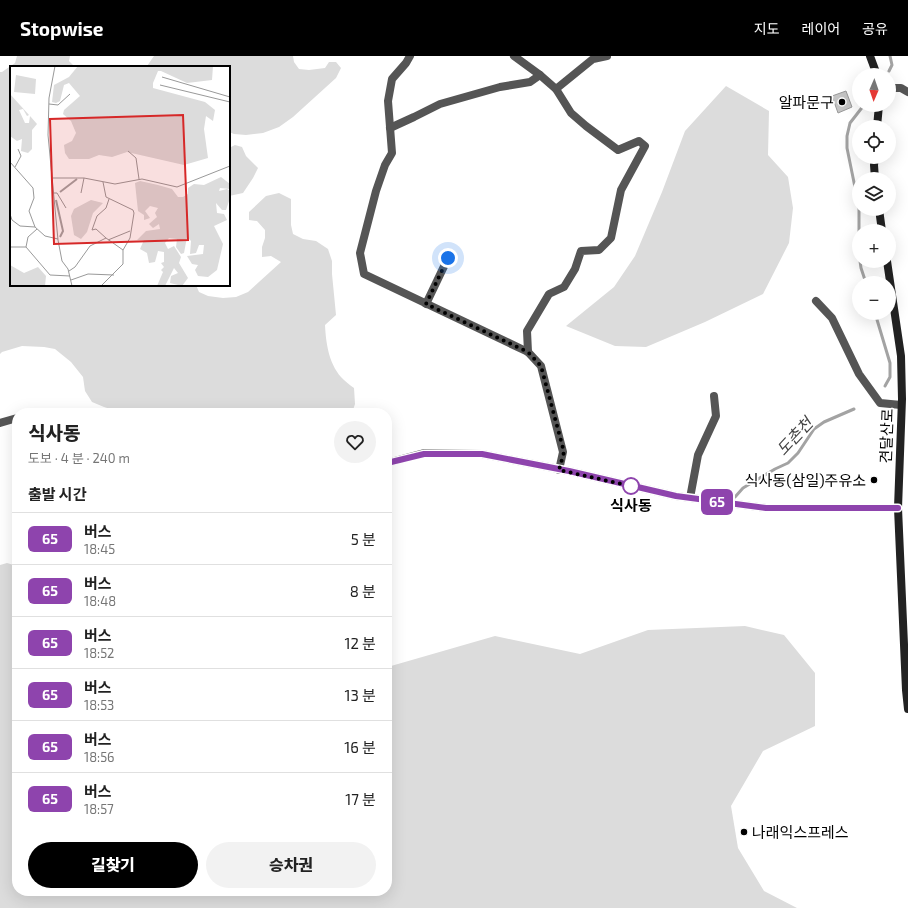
<!DOCTYPE html>
<html lang="ko">
<meta charset="utf-8">
<style>
:root{--surface:#fff;--page:#f2f2f2;--text:#222;--muted:#767676;--line:#e0e0e0;--accent:#000}
body{margin:0;font-family:"Exo 2","Noto Sans KR",sans-serif;background:var(--page);color:var(--text);height:100vh;display:flex;flex-direction:column;font-size:15px;white-space:nowrap}
*{box-sizing:border-box;margin:0}
p{font-size:13px;color:var(--muted)}
.icon{flex:none;width:22px;height:22px;fill:none;stroke:currentColor;stroke-width:2;stroke-linecap:round;stroke-linejoin:round}
.map{position:relative;flex:1;overflow:hidden}
.sheet{position:absolute;left:12px;top:352px;width:380px;height:488px;display:flex;flex-direction:column;background:var(--surface);border-radius:16px;box-shadow:0 4px 16px #0002}
.sheet>*{flex:none}
.badge{padding:0 8px;border-radius:6px;font-size:14px;line-height:26px}
.needle{width:26px;rotate:182deg}
.buttons{position:absolute;left:852px;top:12px;display:grid;gap:8px}
.buttons a{display:grid;place-items:center;width:44px;height:44px;border-radius:50%;background:var(--surface);box-shadow:0 4px 16px #0002;font-size:20px}
.you{position:absolute;width:20px;height:20px;margin:-10px;border:3px solid #fff;border-radius:50%;background:#1a73e8;box-shadow:0 0 0 6px #1a73e833}
.map>.badge{position:absolute;translate:-50% -50%;box-shadow:0 0 0 2px #fff}
h2{padding:0 16px;font-size:15px;line-height:36px}
.round{display:grid;place-items:center;flex:none;width:42px;height:42px;border-radius:21px;background:var(--page)}
.overview{display:flex;align-items:center;justify-content:space-between;height:68px;padding:0 16px}
h1{font-size:19px;font-weight:800;line-height:30px}
.cta{display:flex;gap:8px;margin-top:auto;padding:8px 16px}
.cta a{flex:1;height:46px;border-radius:24px;background:var(--accent);color:#fff;font-size:16px;font-weight:800;line-height:46px;text-align:center}
.cta a+a{background:var(--page);color:var(--text)}
ul{padding:0;list-style:none}
li{display:flex;align-items:center;gap:12px;height:52px;padding:0 16px;border-top:1px solid var(--line)}
li div{flex:1}
li b{display:block;font-size:15px}
li em{font-style:normal}
li .badge{min-width:44px;font-weight:700;text-align:center}
header{display:flex;align-items:center;gap:24px;box-sizing:border-box;height:56px;padding:0 20px;background:var(--accent);color:#fff}
header strong{font-size:19px}
nav{display:flex;gap:22px;margin-inline-start:auto;font-size:14px}
.map>svg:first-child{display:block}
</style>
<header>
<strong>Stopwise</strong>
<nav><a>지도</a><a>레이어</a><a>공유</a></nav>
</header>
<div class="map">
<svg width="908" height="852" viewBox="0 0 908 852">
<rect width="100%" height="100%" fill="#fff"/>
<g fill="#dcdcdc">
<path d="M17,0h53l-1,5 6,6h-64v218h185l3,7 9,4 15,2 13,-1 12,-5 33,-30 -10,-6 -9,1v-10l3,-9v-8l-8,-9 -8,-1v-8l17,-16 13,-3 12,6v26l2,9 10,5 13,2 12,8 4,12v13l4,41 -11,10c1,19 4,41 19,55 3,3 6,5 10,8l1,16 -3,9h-229l-19,-6 -12,-5 -7,-11 -2,-14 -12,-15 -16,-13 -11,-2 -22,-1 -20,6 -2,2v-282h2l13,-9z"/>
<path d="M154,0h139l1,6 5,7 10,1 16,-2 4,-6h7l5,6 -5,10 -43,39 -14,10 -16,6 -17,2 -12,-1 -5,-2v-65h-85l3,-1z"/>
<path d="M726,30l43,25 -1,44 20,22 5,31 -4,35 -26,51 -58,28 -59,25 -31,-1 -49,-20 48,-39 21,-31 27,-64 23,-61z"/>
<path d="M235,89l7,2 4,9 12,12 -5,10 -10,15 -14,3v-48z"/>
<path d="M7,507l10,3v325h370v-227l4,2 104,-30 85,18 68,-24 97,-4 39,9 31,38v53l-52,25 -32,55 7,42 26,43 33,17h-797v-343z"/>
</g>
<g fill="none" stroke-linecap="round" stroke-linejoin="round">
<g stroke="#a3a3a3" stroke-width="3">
<path d="M889,15l3,-6 -2,-9"/>
<path d="M859,175v-24l-12,-59v-12l3,-13 14,-18"/>
<path d="M860,205l1,7 5,15"/>
<path d="M875,257l15,50v14l-5,9"/>
<path d="M735,441l8,-9 32,-19 13,-6 10,-10 16,-24 10,-7 30,-13"/>
</g>
</g>
<path fill="#c4c4c4" stroke="#999" d="M846,35l6,16 -14,6 -6,-17z"/>
<g fill="none" stroke-linecap="round" stroke-linejoin="round">
<g stroke="#555" stroke-width="8">
<path d="M410,0l-4,7 -14,16 -4,22 4,52 -7,12 -9,26 -16,62 4,21 164,78 13,14 22,86 -4,18"/>
<path d="M514,0l26,19 16,14 37,-30 14,-3"/>
<path d="M889,32h12l7,4"/>
<path d="M390,72l24,-11 26,-13 60,-17 30,-5 10,-7"/>
<path d="M816,245l16,17 27,56 21,29 21,2"/>
<path d="M426,248l22,-46"/>
<path d="M528,296l-1,-21 22,-37 15,-7 11,-18 6,-18 18,-1 12,-12 10,-48 24,-44 -6,-5 -21,9 -32,-24 -15,-13 -15,-24"/>
<path d="M0,367l17,-5"/>
<path d="M387,407l37,-10 58,1 87,17 107,25 90,12h132"/>
<path d="M690,442l8,-43 18,-39 -2,-20"/>
</g>
<g stroke="#222" stroke-width="8">
<path d="M870,0l7,19"/>
<path d="M877,71l2,-22"/>
<path d="M875,101l-1,8 1,14"/>
<path d="M879,153l3,22"/>
<path d="M887,205l14,95 1,43 -4,109 8,182 2,19"/>
</g>
</g>
<g fill="none" stroke-linecap="round" stroke-linejoin="round">
<defs>
<path id="line" d="M387,407l37,-9h58l87,17 107,25 90,12h132"/>
</defs>
<use href="#line" stroke="#fff" stroke-width="9"/>
<use href="#line" stroke="#8e44ad" stroke-width="6"/>
<path stroke="#000" stroke-width="4" stroke-dasharray="0 7.2" d="M448,202l-22,46 102,48 13,14 23,86 -5,18 72,16"/>
</g>
<g fill="#000" stroke="#fff" stroke-width="1.5">
<circle cx="842" cy="46" r="4"/>
<circle cx="874" cy="424" r="4"/>
<circle cx="744" cy="776" r="4"/>
</g>
<circle fill="#fff" stroke="#8e44ad" stroke-width="2" cx="631" cy="430" r="8"/>
<g text-anchor="middle" dominant-baseline="central" stroke-width="3.5" stroke-linejoin="round" paint-order="stroke">
<g font-size="15" fill="#000" stroke="#fff" text-anchor="end">
<text x="834" y="46">알파문구</text>
<text x="866" y="424">식사동(삼일)주유소</text>
<text x="752" y="776" text-anchor="start">나래익스프레스</text>
</g>
<g font-size="15" fill="#000" stroke="#fff">
<text transform="translate(886 380) rotate(-88)">견달산로</text>
</g>
<g font-size="15" font-weight="bold" fill="#000" stroke="#fff">
<text x="631" y="449">식사동</text>
</g>
<g font-size="16" font-style="italic" fill="#444" stroke="#fff">
<text transform="translate(794 380) rotate(-47)">도촌천</text>
</g>
</g>
<g transform="translate(10 10)">
<rect width="220" height="220" fill="#fff"/>
<path d="M68,0h135l-1,14 -25,3 -26,-12h-3l-5,12v5l52,14 10,8 -2,11 -7,-5 -2,13 4,29 -24,7 -57,-13 -15,5 -13,-2 -10,4h-20l-4,-6 -1,-8 8,-4 4,-8 -5,-12 -8,-7 1,-4 16,-14 -11,-13 -5,2 -4,16 -4,2 -4,-1 2,-17 15,-8zM6,9l20,4 -1,15 -21,-2zM0,28l19,21 -2,1 -4,-7 -4,1 6,13h4l1,-7 7,8 -5,6v19l-4,4 -7,-2 1,-12 -5,2 -7,-5zM211,111l9,7v5l-10,-1 -3,9 2,-6 8,-2 3,2v7l-4,12h-4l-6,-7 1,10 7,1 3,6 -13,6 9,18 -6,26 -9,7 -10,-1 -3,-6 3,-5 -6,-1 -5,-8 16,-2 1,-9h-5l-3,8 -6,1 1,-13 -4,-4 -3,16 -3,1 -5,-7 1,-8 -8,-1 -4,5 3,6 6,-3 7,11 -2,6 9,15 -6,8 -12,-3 1,-7 7,-3 -4,-5 -9,18h-8l6,-14 -2,-2 3,-3 -3,-4 3,-1v-10l-6,-1 -3,11 -6,1 -2,-10 -7,-4 4,-9h-7l9,-9 14,-2 -1,-5 -6,4 -4,-4 8,-7 -2,-4 3,-5 -8,-2 -5,5 5,7 -6,2v-5l-6,-4 -3,-28 5,-2 18,4 14,4 6,8h5l5,-3v-6l6,-4 10,1zM81,134l12,3 -10,10 -6,19 -6,7 -7,-4 -3,-19 3,-7zM0,199l14,8 14,-6 8,9 -1,10h-35z" fill="#dcdcdc"/>
<path fill="none" stroke="#a3a3a3" stroke-width="2" d="M50,126l17,-13M46,134l7,31 -3,6"/>
<path fill="none" stroke="#999" stroke-width="1" d="M45,0l-6,32 -1,37 10,105 4,21 6,8 4,17M152,11l68,20M150,19l70,17M39,38l9,1 12,-11M118,85l8,7 3,21M0,96l23,26 1,10 -5,13 6,16M5,101l6,-11 -3,-7M43,112h31l31,6 27,-5 35,8 53,-21M43,127h4l9,15M71,127l3,-15M0,148l2,6 8,6 15,1 10,9 13,3M96,172l-10,-9 -4,1 5,-14 9,-8 3,-9M98,174l22,-9M0,181h16l2,-10 9,-8M16,181l24,28 20,1M59,205l6,-4 15,-21 16,-8 17,12M61,214l17,-6 26,1M91,220l22,-22v-14l7,-12 4,-25 -1,-3 -27,-13 -3,-15"/>
<path fill="#d62828" fill-opacity="0.15" stroke="#d62828" stroke-width="2" d="M173,49l5,125 -134,4 -4,-125z"/>
<rect width="220" height="220" fill="none" stroke="#000" stroke-width="2"/>
</g>
</svg>
<div class="buttons">
<a><svg class="needle" viewBox="-14 -14 28 28"><path d="M0-13l5 13h-10z" fill="#e53935"/><path d="M0 13l5-13h-10z" fill="#767676"/></svg></a>
<a><svg class="icon" aria-label="locate" viewBox="0 0 24 24"><circle cx="12" cy="12" r="6"/><path d="M12 2v4M12 18v4M2 12h4M18 12h4"/></svg></a>
<a><svg class="icon" aria-label="layers" viewBox="0 0 24 24"><path d="M12 4l9 5-9 5-9-5zM3 14l9 5 9-5"/></svg></a>
<a>+</a>
<a>−</a>
</div>
<div class="you" style="left:448px;top:202px"></div>
<b class="badge" style="left:717px;top:446px;background:#8e44ad;color:#fff">65</b>
<section class="sheet">
<div class="overview"><div><h1>식사동</h1><p>도보 · 4 분 · 240 m</p></div><a class="round"><svg class="icon" aria-label="heart" viewBox="0 0 24 24"><path d="M12 20l-8-8c-3-5 5-10 8-4 3-6 11-1 8 4z"/></svg></a></div>
<h2>출발 시간</h2>
<ul>
<li><span class="badge" style="background:#8e44ad;color:#fff">65</span><div><b>버스</b><p>18:45</p></div><em>5 분</em></li>
<li><span class="badge" style="background:#8e44ad;color:#fff">65</span><div><b>버스</b><p>18:48</p></div><em>8 분</em></li>
<li><span class="badge" style="background:#8e44ad;color:#fff">65</span><div><b>버스</b><p>18:52</p></div><em>12 분</em></li>
<li><span class="badge" style="background:#8e44ad;color:#fff">65</span><div><b>버스</b><p>18:53</p></div><em>13 분</em></li>
<li><span class="badge" style="background:#8e44ad;color:#fff">65</span><div><b>버스</b><p>18:56</p></div><em>16 분</em></li>
<li><span class="badge" style="background:#8e44ad;color:#fff">65</span><div><b>버스</b><p>18:57</p></div><em>17 분</em></li>
</ul>
<div class="cta"><a>길찾기</a><a>승차권</a></div>
</section>
</div>
